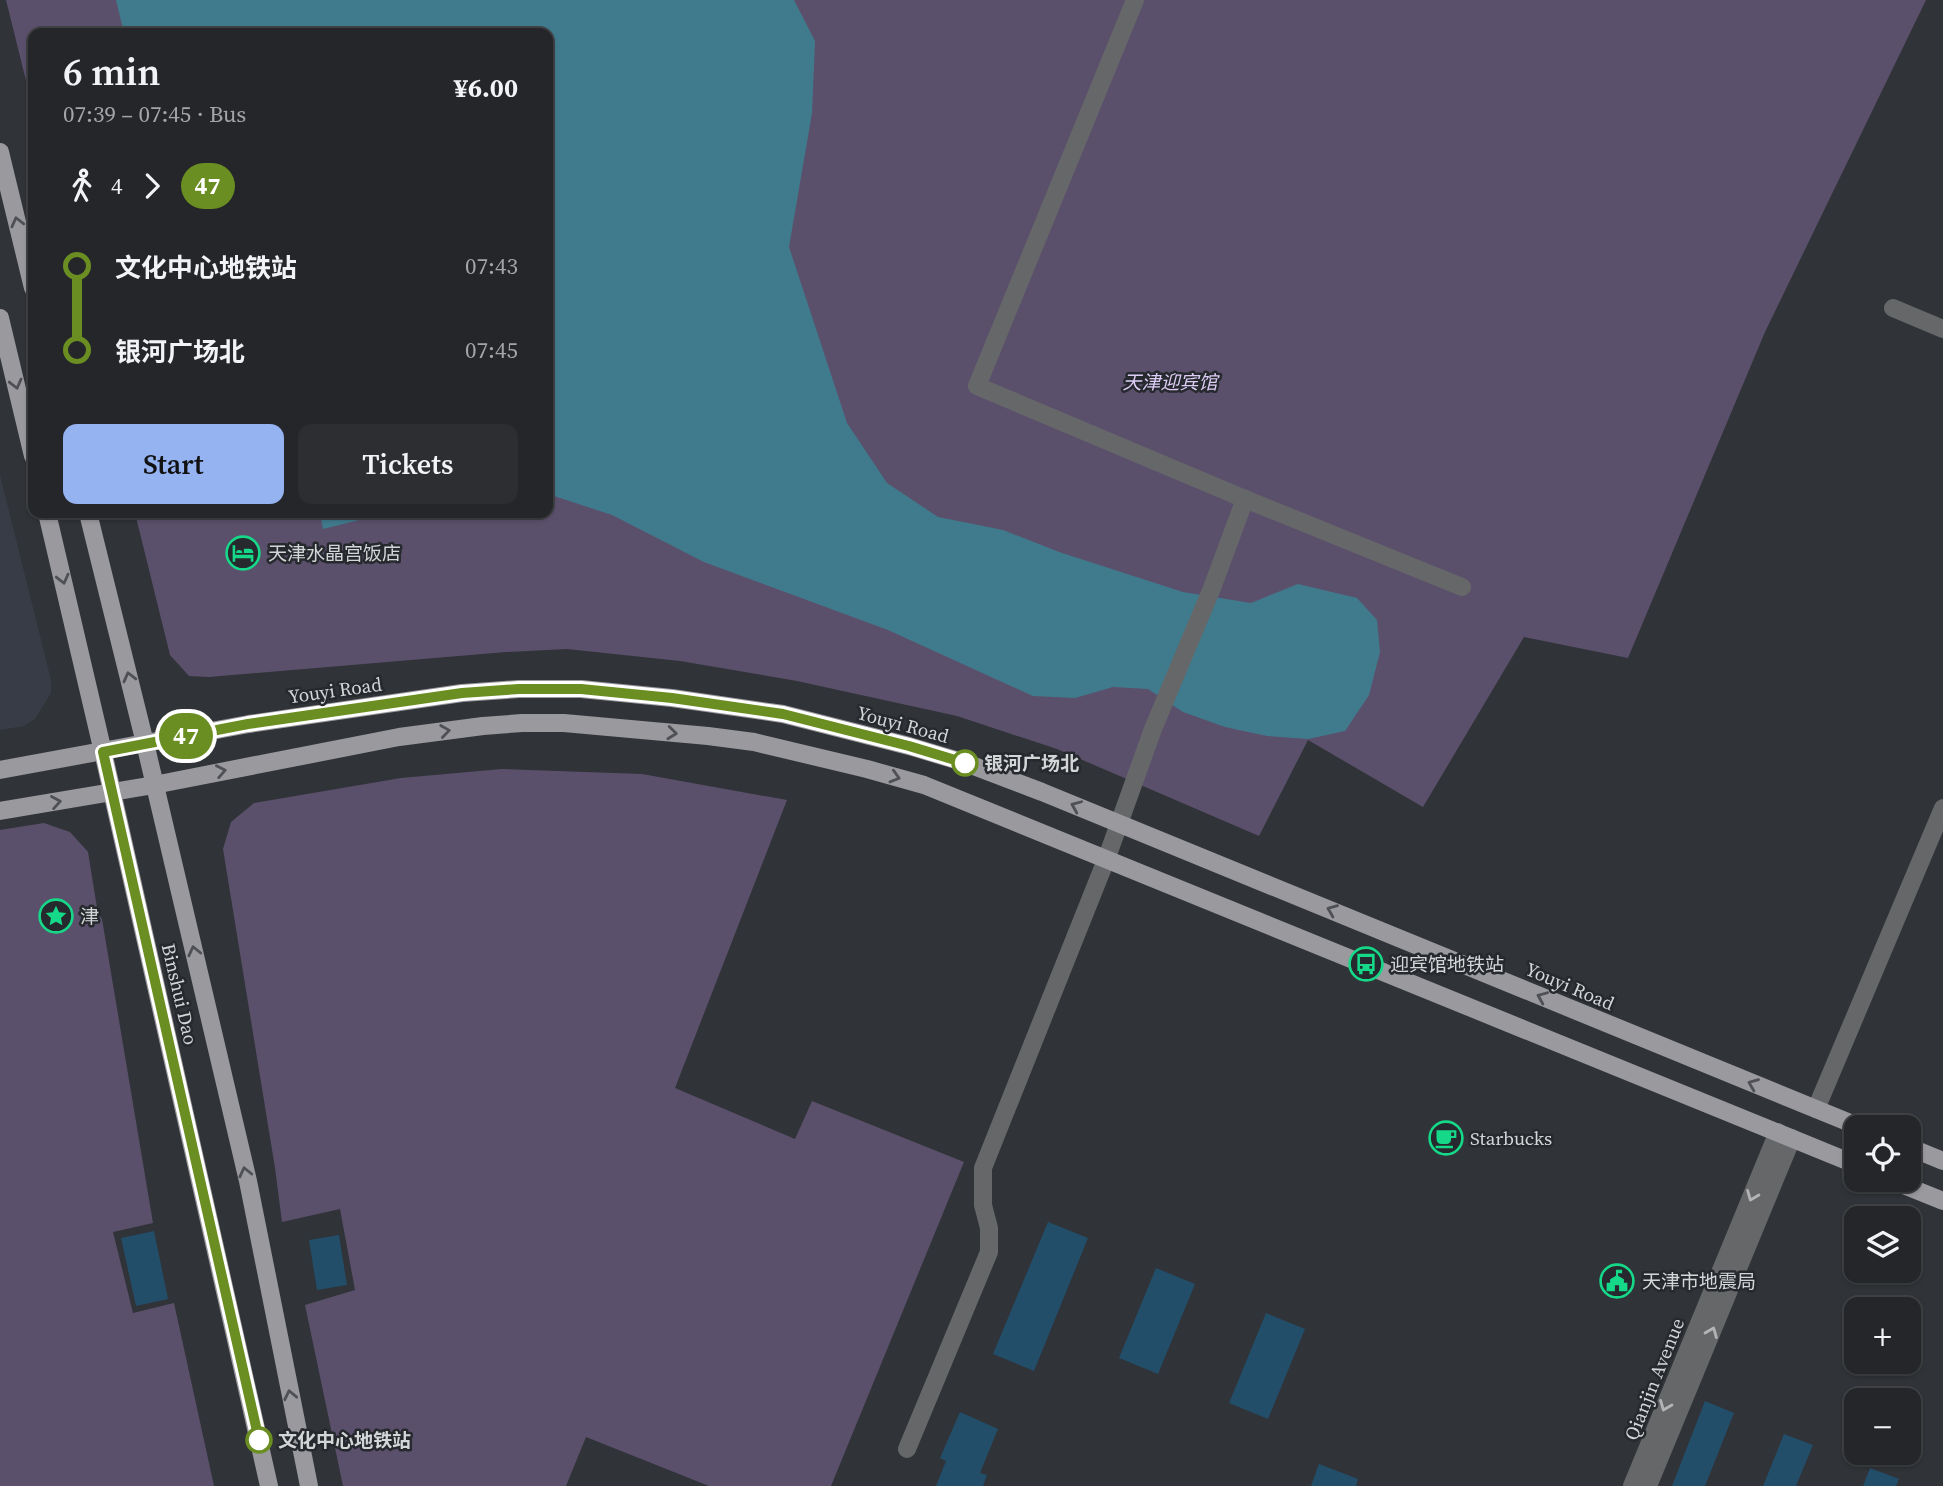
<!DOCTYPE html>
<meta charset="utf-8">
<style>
:root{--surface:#242629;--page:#2c2e31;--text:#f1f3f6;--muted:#a3a5a8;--line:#414346;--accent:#95b2f1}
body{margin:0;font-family:"Source Serif 4","Noto Sans SC",serif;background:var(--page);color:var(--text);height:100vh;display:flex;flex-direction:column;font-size:26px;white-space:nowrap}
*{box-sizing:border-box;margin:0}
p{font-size:23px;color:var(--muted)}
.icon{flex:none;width:38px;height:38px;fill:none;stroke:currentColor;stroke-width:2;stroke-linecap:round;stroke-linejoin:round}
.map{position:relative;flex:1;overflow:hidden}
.drawer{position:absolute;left:28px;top:28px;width:525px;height:490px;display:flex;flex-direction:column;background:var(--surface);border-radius:14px;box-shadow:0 2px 5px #0004,0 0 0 2px var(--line)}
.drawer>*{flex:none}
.badge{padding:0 14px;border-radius:23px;font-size:24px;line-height:46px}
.tools{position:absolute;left:1844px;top:1115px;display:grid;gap:14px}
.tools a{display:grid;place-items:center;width:77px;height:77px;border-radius:14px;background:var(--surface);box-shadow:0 2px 5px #0004,0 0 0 2px var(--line);font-size:35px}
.map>.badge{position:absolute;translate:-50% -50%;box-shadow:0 0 0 4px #fff}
.legs{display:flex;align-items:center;gap:10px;height:77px;padding:0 35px;font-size:23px}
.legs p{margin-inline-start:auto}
.overview{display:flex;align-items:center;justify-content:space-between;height:119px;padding:0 35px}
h1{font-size:38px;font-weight:600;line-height:52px}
.primary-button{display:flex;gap:14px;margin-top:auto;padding:14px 35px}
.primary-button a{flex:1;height:80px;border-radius:14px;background:var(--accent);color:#111;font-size:28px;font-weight:600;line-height:80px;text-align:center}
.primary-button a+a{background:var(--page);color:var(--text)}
ul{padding:0 35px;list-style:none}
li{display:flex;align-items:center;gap:24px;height:84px;font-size:26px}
li i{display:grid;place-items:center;width:10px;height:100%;margin:0 9px;background:currentColor}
li i::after{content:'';width:18px;height:18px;margin:-9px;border:5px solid;border-radius:50%;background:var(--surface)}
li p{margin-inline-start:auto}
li:first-child i{background:linear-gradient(#0000 50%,currentColor 0)}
li:last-child i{background:linear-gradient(currentColor 50%,#0000 0)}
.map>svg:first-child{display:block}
</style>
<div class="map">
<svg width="1943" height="1486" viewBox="0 0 1943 1486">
<rect width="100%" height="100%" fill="#303337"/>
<path fill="#373c46" d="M0,475l51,205v13l-16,26 -11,7 -24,4z"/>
<g fill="#5b506c">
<path d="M6,0h1920l-161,332 -137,326 -104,-21 -101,170 -115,-67 -49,96 -202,-87 -100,-33 -160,-35 -117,-20 -113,-12 -61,3 -297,25 -20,-1 -19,-21 -35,-142h413v-480h-515v76z"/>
<path d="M502,769l140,5 145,26 -112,288 120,51 17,-38 152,61 -133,324h-122l-123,-49 -20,49h-223l-38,-181 50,-15 -15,-81 -58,13 -7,-54 -52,-319 8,-27 23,-19 147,-25z"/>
<path d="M44,823l26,9 18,20 10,62 4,5 51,304 -40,9 20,81 41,-10 40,183h-214v-656z"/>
</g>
<g fill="#407b8d">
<path d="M116,0h678l21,41 -3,72 -23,134 58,176 40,60 51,34 65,13 56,22 124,40 68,11 47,-19 59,14 20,22 3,32 -11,43 -24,36 -37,8 -41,-3 -42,-9 -42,-15 -35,-23 -35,-2 -38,11 -42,-2 -145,-66 -184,-68 -92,-47 -64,-21v-461h-424z"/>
<path d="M320,513h68l-65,16z"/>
</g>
<g fill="#234e6a">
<path d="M1048,1222l40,16 -54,133 -41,-17z"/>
<path d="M154,1231l14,68 -32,7 -15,-68z"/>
<path d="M339,1235l8,50 -30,5 -8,-50z"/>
<path d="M1156,1268l39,16 -37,90 -39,-16z"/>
<path d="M1266,1313l39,16 -37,90 -39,-16z"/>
<path d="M1705,1401l29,12 -29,73h-33z"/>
<path d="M960,1412l38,17 -18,44 7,2 -4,11h-47l10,-25 -6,-3z"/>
<path d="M1784,1434l29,11 -17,41h-33z"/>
<path d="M1319,1464l39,15 -2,7h-45z"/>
<path d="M1870,1468l29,11 -3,7h-33z"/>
</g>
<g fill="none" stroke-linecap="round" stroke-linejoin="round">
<g stroke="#666769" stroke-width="18">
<path d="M1135,0l-158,386 268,113 217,88"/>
<path d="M1893,308l50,21"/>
<path d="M1816,1109l127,-301"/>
<path d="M907,1449l82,-197v-24l-6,-23v-37l123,-308 47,-131 59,-141 33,-89"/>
</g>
<g stroke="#666769" stroke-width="18">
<path d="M1632,1486l146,-354"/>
<path d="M1648,1486l144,-348"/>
</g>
<g stroke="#99999e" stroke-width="18">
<path d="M0,152l33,136"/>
<path d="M0,318l33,138"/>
<path d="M47,513l56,239 166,734"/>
<path d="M88,513l57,230 103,438 61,305"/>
<path d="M0,770l249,-46 213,-31 57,-4h62l91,9 111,16 126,32 57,17 76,29 818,335"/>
<path d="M0,811l154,-26 245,-48 84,-11 39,-3h42l144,13 46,6 113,27 57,16 933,380"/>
<path d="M1909,1147l34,14"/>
<path d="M1891,1180l52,21"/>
</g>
</g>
<defs><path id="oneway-chevron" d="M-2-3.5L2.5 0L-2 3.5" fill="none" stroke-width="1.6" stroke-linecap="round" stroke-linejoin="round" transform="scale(1.75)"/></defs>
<g stroke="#4e5055">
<use href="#oneway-chevron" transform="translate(17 222) rotate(-104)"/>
<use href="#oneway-chevron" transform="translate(16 384) rotate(76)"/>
<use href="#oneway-chevron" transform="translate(63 579) rotate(76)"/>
<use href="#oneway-chevron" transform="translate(129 677) rotate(-104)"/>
<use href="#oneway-chevron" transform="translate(445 731) rotate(-8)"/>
<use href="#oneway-chevron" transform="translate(672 733) rotate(6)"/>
<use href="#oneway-chevron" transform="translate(221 771) rotate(-11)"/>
<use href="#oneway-chevron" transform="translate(895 777) rotate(16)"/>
<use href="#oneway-chevron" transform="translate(56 802) rotate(-10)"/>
<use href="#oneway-chevron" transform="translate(1076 806) rotate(-157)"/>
<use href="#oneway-chevron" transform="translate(1332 910) rotate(-158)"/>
<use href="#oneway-chevron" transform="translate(194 951) rotate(-103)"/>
<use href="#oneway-chevron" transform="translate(1542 997) rotate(-157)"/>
<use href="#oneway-chevron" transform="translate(1753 1084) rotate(-158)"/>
<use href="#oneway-chevron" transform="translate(245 1172) rotate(-103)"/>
<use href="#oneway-chevron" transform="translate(290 1395) rotate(-102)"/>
</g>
<g stroke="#b2b4b6">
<use href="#oneway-chevron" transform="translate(1752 1196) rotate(112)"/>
<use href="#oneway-chevron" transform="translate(1712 1332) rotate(-68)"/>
<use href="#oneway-chevron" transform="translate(1665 1406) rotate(112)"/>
</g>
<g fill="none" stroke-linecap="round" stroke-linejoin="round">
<defs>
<path id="line-1" d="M259,1440l-156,-688 145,-28 214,-31 57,-4h62l91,9 111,16 126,32 56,17"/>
</defs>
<use href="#line-1" stroke="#fff" stroke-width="16"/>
<use href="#line-1" stroke="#6b8e23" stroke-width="10"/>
</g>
<defs>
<symbol id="hotel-ring" viewBox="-11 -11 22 22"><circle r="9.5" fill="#26292d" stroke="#15d989" stroke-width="1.5"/><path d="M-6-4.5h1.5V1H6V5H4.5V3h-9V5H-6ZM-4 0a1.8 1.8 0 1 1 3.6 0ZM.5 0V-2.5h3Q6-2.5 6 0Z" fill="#15d989"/></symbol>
<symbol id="sight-ring" viewBox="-11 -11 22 22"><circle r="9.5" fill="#26292d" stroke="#15d989" stroke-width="1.5"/><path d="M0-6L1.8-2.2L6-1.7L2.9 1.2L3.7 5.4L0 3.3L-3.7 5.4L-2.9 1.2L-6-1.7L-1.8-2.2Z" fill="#15d989"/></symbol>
<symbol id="bus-ring" viewBox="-11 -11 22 22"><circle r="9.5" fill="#26292d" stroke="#15d989" stroke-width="1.5"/><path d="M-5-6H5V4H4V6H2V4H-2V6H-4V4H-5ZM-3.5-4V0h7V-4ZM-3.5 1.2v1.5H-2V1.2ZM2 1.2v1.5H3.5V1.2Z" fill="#15d989"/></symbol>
<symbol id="cafe-ring" viewBox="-11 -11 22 22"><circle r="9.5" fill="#26292d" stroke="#15d989" stroke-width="1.5"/><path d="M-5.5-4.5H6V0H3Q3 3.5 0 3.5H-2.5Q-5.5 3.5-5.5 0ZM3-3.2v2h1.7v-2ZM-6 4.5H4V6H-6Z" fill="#15d989"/></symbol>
<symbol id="civic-ring" viewBox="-11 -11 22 22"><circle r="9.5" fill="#26292d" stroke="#15d989" stroke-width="1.5"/><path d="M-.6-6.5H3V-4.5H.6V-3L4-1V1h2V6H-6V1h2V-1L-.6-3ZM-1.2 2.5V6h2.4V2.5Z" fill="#15d989"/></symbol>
</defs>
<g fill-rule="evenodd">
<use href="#hotel-ring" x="224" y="534" width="38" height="38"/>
<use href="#sight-ring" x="37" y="897" width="38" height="38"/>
<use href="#bus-ring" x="1347" y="945" width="38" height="38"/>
<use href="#cafe-ring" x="1427" y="1119" width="38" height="38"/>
<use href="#civic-ring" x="1598" y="1262" width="38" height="38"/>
</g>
<g fill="#fff" stroke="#6b8e23" stroke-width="3.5">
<circle cx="965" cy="763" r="12"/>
<circle cx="259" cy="1440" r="12"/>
</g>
<g text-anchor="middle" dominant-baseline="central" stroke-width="5" stroke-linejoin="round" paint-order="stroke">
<g font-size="19" font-style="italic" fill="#ddcdf6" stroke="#26292d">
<text x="1170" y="382">天津迎宾馆</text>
</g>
<g font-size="19" fill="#d3d5d7" stroke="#26292d" text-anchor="start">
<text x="268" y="553">天津水晶宫饭店</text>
<text x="80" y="916">津</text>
<text x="1390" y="964">迎宾馆地铁站</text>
<text x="1470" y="1138">Starbucks</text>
<text x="1642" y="1281">天津市地震局</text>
</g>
<g font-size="19" fill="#d3d5d7" stroke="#26292d">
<text transform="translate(335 690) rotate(-8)">Youyi Road</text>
<text transform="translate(903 724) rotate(15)">Youyi Road</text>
<text transform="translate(1570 986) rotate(23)">Youyi Road</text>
<text transform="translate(180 994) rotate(77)">Binshui Dao</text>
<text transform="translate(1654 1379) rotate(-68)">Qianjin Avenue</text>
</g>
<g font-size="19" font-weight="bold" fill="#d3d5d7" stroke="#26292d" text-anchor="start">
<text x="984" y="763">银河广场北</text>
<text x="278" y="1440">文化中心地铁站</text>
</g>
</g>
</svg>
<div class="tools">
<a><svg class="icon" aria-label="locate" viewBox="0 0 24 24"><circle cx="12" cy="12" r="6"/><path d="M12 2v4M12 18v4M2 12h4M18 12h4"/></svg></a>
<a><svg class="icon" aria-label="layers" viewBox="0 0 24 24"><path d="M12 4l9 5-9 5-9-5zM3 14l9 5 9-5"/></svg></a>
<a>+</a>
<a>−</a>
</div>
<b class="badge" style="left:186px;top:736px;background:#6b8e23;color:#fff">47</b>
<section class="drawer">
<div class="overview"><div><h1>6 min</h1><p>07:39 – 07:45 · Bus</p></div><b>¥6.00</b></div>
<div class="legs"><svg class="icon" aria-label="walk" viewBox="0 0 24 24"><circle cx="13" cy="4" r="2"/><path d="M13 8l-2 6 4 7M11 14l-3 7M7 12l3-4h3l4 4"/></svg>4<svg class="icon" aria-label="forward" viewBox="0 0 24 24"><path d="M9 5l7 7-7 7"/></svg><b class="badge" style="background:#6b8e23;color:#fff">47</b></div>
<ul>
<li><i style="color:#6b8e23"></i><b>文化中心地铁站</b><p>07:43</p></li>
<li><i style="color:#6b8e23"></i><b>银河广场北</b><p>07:45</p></li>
</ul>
<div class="primary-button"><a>Start</a><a>Tickets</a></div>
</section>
</div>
